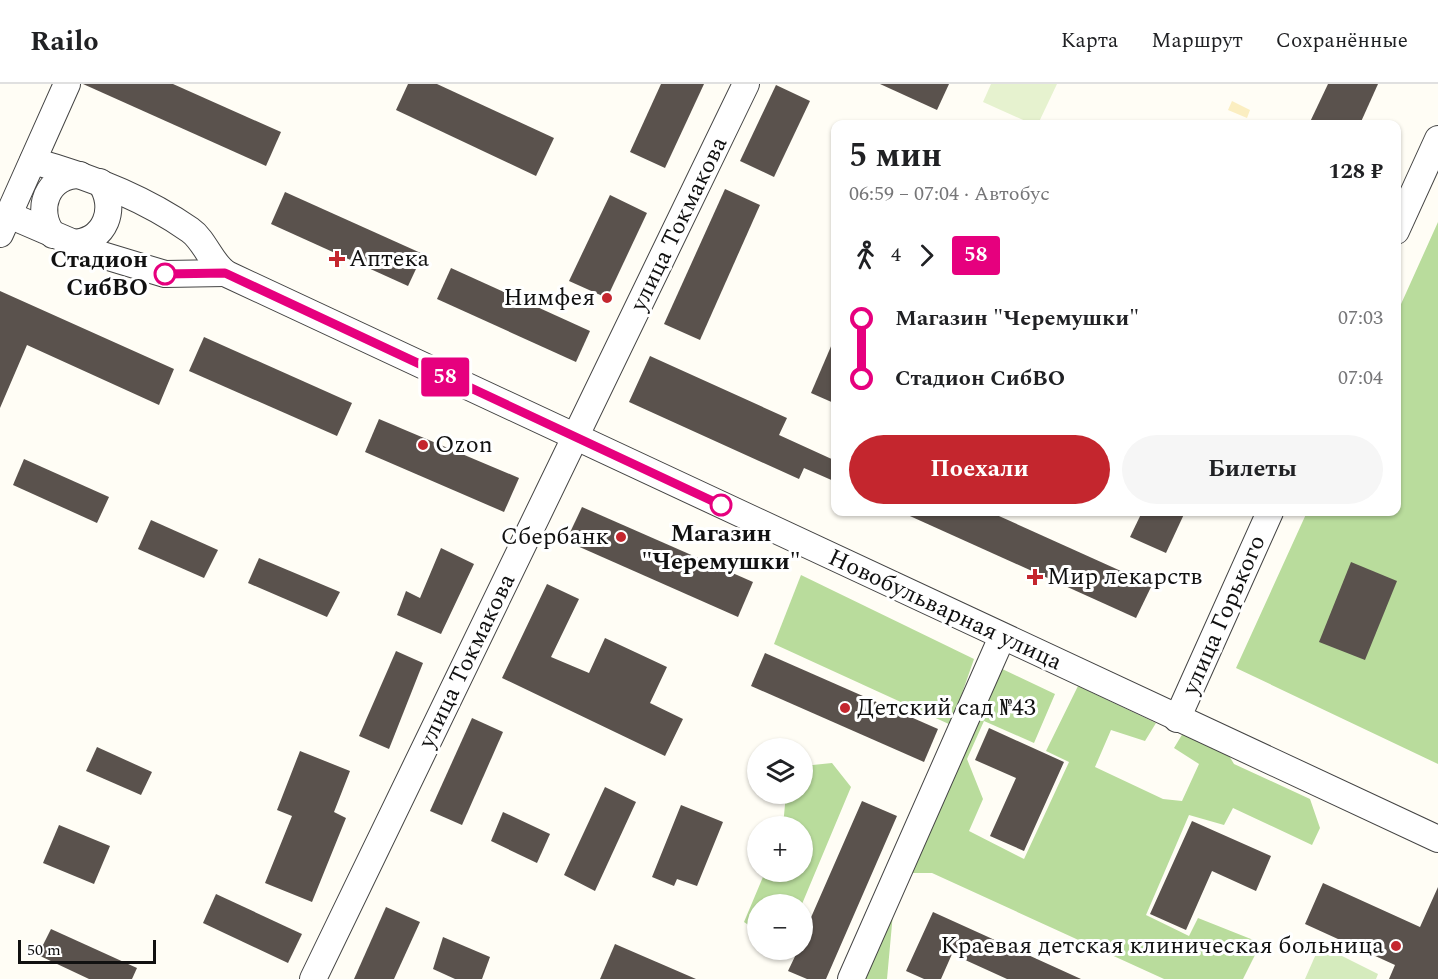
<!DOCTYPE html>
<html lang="ru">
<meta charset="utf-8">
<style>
:root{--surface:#fff;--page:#f6f6f6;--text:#202124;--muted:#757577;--line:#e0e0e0;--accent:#c4262e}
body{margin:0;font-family:Spectral,serif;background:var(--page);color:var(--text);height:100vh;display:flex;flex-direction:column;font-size:22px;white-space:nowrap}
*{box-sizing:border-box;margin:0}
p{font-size:20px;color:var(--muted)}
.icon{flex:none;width:33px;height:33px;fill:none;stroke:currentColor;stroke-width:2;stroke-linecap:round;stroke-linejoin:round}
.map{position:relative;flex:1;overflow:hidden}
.sheet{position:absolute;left:831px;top:36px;width:570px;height:396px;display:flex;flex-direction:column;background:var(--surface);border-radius:12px;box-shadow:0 2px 4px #0004}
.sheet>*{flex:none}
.badge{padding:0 12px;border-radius:4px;font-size:21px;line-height:39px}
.buttons{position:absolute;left:747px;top:654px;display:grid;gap:12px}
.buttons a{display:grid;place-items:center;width:66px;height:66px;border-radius:50%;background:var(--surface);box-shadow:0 2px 4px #0004;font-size:30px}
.scale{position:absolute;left:18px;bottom:15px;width:138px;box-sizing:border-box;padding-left:6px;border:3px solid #111;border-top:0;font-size:16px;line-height:21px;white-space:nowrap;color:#111;-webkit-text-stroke:4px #fff;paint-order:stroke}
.map>.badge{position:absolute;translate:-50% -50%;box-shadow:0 0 0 3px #fff}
.legs{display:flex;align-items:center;gap:9px;height:66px;padding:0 18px;font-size:20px}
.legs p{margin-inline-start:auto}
.summary{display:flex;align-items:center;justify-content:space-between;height:102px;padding:0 18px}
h1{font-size:33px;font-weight:700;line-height:45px}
.button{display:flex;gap:12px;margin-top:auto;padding:12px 18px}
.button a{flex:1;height:69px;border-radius:36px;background:var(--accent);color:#fff;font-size:24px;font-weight:700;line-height:69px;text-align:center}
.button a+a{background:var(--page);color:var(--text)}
ul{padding:0 18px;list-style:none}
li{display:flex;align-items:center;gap:21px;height:60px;font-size:22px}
li i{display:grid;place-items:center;width:9px;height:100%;margin:0 8px;background:currentColor}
li i::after{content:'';width:15px;height:15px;margin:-8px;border:4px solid;border-radius:50%;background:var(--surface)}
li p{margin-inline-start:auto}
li:first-child i{background:linear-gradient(#0000 50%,currentColor 0)}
li:last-child i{background:linear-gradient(currentColor 50%,#0000 0)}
header{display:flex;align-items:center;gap:36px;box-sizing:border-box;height:84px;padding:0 30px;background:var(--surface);border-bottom:2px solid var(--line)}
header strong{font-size:28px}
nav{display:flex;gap:33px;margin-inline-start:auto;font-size:21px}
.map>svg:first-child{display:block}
</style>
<header>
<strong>Railo</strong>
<nav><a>Карта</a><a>Маршрут</a><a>Сохранённые</a></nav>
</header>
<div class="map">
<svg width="1438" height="895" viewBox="0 0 1438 895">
<rect width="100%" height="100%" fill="#fffdf5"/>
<path fill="#d5ebbd" d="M1314,858l64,32 -2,5h-71l11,-25 -7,-4z"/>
<g fill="#b9dc9c">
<path d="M1438,138v542l-202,-96 71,-156h89l1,-199z"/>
<path d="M801,491l173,84 -23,66 -177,-81z"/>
<path d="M996,582l59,28 -21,49 -50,-22 -17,38 16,40 -14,32 55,28 45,-97 -23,-11 32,-65 78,37 -11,18 -34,-11 -16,37 68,32 19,2 17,-37 -25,-16 9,-15 45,21 6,10 76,35 10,29 -8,17 -79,-37 -9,17 -35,-10 -43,100 43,21 9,-18 63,25 -18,36h-79l-232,-106h-20l-19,40 -6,66h-31z"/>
<path d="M832,679l19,24 -49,117h-44l-1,27 -13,-9 21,-50h37v-46h-19l3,-32h16l1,-28z"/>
</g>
<path fill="#fbeec1" d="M1232,17l18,9 -3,8 -19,-8z"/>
<path fill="#e6f2cf" d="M991,0h66l-19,40h-6l-49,-22z"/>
<g fill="#5a524d">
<path d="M83,0h90l108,48 -15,34z"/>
<path d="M408,0h29l117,54 -18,38 -140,-66z"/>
<path d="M661,0h43l-39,84 -35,-16z"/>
<path d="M880,0h69l-12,26z"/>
<path d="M1328,0h50l-18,40h-51z"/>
<path d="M776,1l34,16 -36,76 -34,-16z"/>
<path d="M725,105l35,16 -60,135 -36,-16z"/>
<path d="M285,108l138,62 -15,32 -137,-62z"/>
<path d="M610,111l37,18 -40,85 -38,-17z"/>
<path d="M451,184l139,63 -14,31 -139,-63z"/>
<path d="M0,207l174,78 -15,36 -132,-60 -27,63z"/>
<path d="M204,253l148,66 -15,33 -148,-65z"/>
<path d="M835,253h1v67l-25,-11z"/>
<path d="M650,272l137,62 -8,17 57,26v21l-32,-14 -5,11 -170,-77z"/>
<path d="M379,335l140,59 -15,34 -139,-60z"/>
<path d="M24,375l85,38 -12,26 -84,-38z"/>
<path d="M582,423l171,75 -15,35 -172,-76z"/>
<path d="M901,428h89l162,73 -16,33z"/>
<path d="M1142,428h43l-19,41 -36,-16z"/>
<path d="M151,436l67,30 -14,28 -66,-29z"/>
<path d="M441,464l33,16 -33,70 -44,-19 9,-24 14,7z"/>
<path d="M259,474l81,34 -13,25 -79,-34z"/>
<path d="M1351,478l46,19 -32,79 -46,-18z"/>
<path d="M547,500l32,15 -28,58 38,16 16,-35 62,29 -17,36 33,16 -18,37 -163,-78z"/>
<path d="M396,567l27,12 -34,86 -30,-13z"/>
<path d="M765,569l173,76 -14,33 -173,-76z"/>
<path d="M472,634l31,14 -41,93 -32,-14z"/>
<path d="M989,644l75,34 -40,89 -34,-15 26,-58 -41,-18z"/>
<path d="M97,663l55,25 -11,23 -55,-24z"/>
<path d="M300,667l50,20 -16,41 12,6 -34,84 -47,-19 27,-67 -15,-6z"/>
<path d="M605,703l31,15 -41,89 -31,-16z"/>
<path d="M862,717l35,15 -71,163h-19l-19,-8 10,-21h4v-12z"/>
<path d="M681,721l42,17 -26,64 -20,-7 -3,7 -22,-9z"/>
<path d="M503,728l47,22 -13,29 -46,-22z"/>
<path d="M1192,737l79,35 -15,35 -44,-20 -26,59 -36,-16z"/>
<path d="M59,741l51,21 -16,38 -51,-21z"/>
<path d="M1323,799l97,44 18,-40v92h-49l6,-14 -90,-41z"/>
<path d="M216,810l86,40 -14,29 -85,-40z"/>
<path d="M386,823l34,15 -26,57h-40z"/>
<path d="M933,828l148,67h-74l-55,-25 -11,25h-17l-18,-8z"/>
<path d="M51,845l86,39 -5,11h-43l-51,-24z"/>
<path d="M443,853l47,20 -8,22h-27l-22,-10z"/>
<path d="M615,860l81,35h-96z"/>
</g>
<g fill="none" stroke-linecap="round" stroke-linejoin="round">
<defs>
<g id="minor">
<path d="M33,77c55,15 110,36 157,69 16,11 22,37 39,45l1209,564"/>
<path d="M9,131l93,40 63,19 60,-1"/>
<path d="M1396,147l42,-92"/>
<path d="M0,150l67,-150"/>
<path d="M53,151c-19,-25 -6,-60 27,-60"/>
<path d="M72,159c34,-1 46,-36 28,-61"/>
<path d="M1177,635l93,-207"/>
<path d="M313,895l433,-895"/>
<path d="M851,895l151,-342"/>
</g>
</defs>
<use href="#minor" stroke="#444" stroke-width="28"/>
<use href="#minor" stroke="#fff" stroke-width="26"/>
</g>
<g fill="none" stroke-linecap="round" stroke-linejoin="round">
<defs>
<path id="line-1" d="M165,190l60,-1 496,232"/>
</defs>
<use href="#line-1" stroke="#fff" stroke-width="14"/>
<use href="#line-1" stroke="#e6007e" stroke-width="9"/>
</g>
<g fill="#c4262e" stroke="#fff" stroke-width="2">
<path d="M334 166h6v6h6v6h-6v6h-6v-6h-6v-6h6z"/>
<circle cx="607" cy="214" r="6"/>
<circle cx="423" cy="361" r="6"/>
<circle cx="621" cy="453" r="6"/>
<path d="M1032 484h6v6h6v6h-6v6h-6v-6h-6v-6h6z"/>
<circle cx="845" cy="624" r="6"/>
<circle cx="1396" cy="862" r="6"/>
</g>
<g fill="#fff" stroke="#e6007e" stroke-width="3">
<circle cx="165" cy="190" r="10"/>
<circle cx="721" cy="421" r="10"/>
</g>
<g text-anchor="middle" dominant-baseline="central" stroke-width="6" stroke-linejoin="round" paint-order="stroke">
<g font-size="24" fill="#111" stroke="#fff">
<text transform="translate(679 140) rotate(-64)">улица Токмакова</text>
<text transform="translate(945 526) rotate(25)">Новобульварная улица</text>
<text transform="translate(1224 531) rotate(-66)">улица Горького</text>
<text transform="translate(467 577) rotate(-64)">улица Токмакова</text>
</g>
<g font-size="24" fill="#111" stroke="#fff" text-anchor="start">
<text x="349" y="175">Аптека</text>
<text x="595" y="214" text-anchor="end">Нимфея</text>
<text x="435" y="361">Ozon</text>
<text x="609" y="453" text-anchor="end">Сбербанк</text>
<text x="1047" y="493">Мир лекарств</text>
<text x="857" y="624">Детский сад №43</text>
<text x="1384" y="862" text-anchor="end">Краевая детская клиническая больница</text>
</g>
<g font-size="24" font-weight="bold" fill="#111" stroke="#fff" text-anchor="end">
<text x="148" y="176">Стадион<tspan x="148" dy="28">СибВО</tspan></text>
<text x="721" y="450" text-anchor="middle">Магазин<tspan x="721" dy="28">"Черемушки"</tspan></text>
</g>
</g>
</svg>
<div class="buttons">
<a><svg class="icon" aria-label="layers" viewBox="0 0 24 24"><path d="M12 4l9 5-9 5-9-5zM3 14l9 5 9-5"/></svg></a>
<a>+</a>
<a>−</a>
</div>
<div class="scale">50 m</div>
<b class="badge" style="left:445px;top:293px;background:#e6007e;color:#fff">58</b>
<section class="sheet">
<div class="summary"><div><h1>5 мин</h1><p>06:59 – 07:04 · Автобус</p></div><b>128 ₽</b></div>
<div class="legs"><svg class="icon" aria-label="walk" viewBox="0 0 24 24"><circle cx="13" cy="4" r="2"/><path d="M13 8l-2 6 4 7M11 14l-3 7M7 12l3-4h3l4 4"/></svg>4<svg class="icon" aria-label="forward" viewBox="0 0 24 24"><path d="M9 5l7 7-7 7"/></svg><b class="badge" style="background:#e6007e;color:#fff">58</b></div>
<ul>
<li><i style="color:#e6007e"></i><b>Магазин &quot;Черемушки&quot;</b><p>07:03</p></li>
<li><i style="color:#e6007e"></i><b>Стадион СибВО</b><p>07:04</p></li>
</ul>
<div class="button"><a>Поехали</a><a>Билеты</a></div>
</section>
</div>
